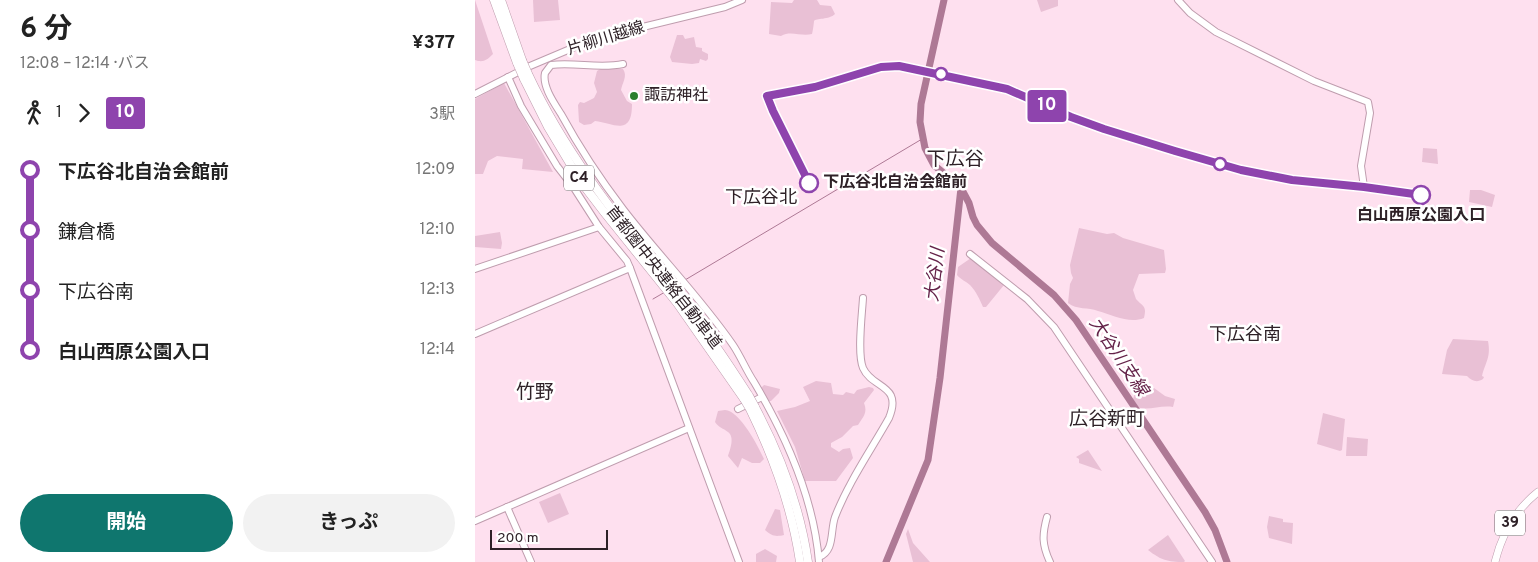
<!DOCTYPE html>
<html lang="ja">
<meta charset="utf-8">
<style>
:root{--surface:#fff;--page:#f2f2f2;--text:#222;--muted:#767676;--accent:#0f766e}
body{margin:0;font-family:Overpass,"Noto Sans JP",sans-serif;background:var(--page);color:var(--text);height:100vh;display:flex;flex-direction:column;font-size:19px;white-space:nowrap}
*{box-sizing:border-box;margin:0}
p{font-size:16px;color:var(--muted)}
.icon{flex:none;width:28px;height:28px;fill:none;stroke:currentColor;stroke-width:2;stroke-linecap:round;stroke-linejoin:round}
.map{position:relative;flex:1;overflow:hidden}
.side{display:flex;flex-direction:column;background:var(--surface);width:475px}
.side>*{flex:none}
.badge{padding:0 10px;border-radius:4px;font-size:18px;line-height:32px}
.scale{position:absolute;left:15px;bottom:12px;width:118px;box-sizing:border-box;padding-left:5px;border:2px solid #2e2127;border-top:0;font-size:14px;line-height:18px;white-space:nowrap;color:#2e2127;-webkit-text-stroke:4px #fff;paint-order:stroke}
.map>.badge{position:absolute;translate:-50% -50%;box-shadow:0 0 0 2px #fff}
.legs{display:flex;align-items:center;gap:8px;height:55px;padding:0 20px;font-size:16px}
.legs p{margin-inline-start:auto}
.head{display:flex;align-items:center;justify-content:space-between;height:85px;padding:0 20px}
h1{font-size:28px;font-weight:700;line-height:38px}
.button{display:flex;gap:10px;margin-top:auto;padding:10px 20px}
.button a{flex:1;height:58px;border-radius:30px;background:var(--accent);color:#fff;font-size:20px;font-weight:700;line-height:58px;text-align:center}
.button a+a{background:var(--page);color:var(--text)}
ul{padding:0 20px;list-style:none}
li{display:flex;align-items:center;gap:18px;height:60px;font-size:19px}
li i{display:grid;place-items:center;width:8px;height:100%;margin:0 6px;background:currentColor}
li i::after{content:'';width:12px;height:12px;margin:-6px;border:4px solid;border-radius:50%;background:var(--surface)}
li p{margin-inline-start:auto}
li:first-child i{background:linear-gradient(#0000 50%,currentColor 0)}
li:last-child i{background:linear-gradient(currentColor 50%,#0000 0)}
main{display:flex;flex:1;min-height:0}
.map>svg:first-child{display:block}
</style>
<main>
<section class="side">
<div class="head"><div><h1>6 分</h1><p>12:08 – 12:14 · バス</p></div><b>¥377</b></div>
<div class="legs"><svg class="icon" aria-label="walk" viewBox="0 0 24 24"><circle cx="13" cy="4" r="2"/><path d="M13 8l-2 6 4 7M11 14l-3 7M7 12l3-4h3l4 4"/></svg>1<svg class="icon" aria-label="forward" viewBox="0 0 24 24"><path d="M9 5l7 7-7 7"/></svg><b class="badge" style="background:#8e44ad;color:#fff">10</b><p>3駅</p></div>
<ul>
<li><i style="color:#8e44ad"></i><b>下広谷北自治会館前</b><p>12:09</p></li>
<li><i style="color:#8e44ad"></i><span>鎌倉橋</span><p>12:10</p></li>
<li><i style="color:#8e44ad"></i><span>下広谷南</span><p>12:13</p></li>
<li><i style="color:#8e44ad"></i><b>白山西原公園入口</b><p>12:14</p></li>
</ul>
<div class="button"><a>開始</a><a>きっぷ</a></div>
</section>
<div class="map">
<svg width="1063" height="562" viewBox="0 0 1063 562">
<rect width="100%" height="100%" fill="#fee0ef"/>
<g fill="#e9c0d5">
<path d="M0,0l18,54c-6,6 -10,9 -18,6z"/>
<path d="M58,0h25l2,20 -26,2z"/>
<path d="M319,0h23l3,5 11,1 4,8c-6,6 -19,4 -21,7 0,1 -1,10 -2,13 -11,3 -21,-4 -31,2l-12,-2 2,-32 21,1z"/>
<path d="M562,0h21v6l-17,6z"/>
<path d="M202,35h6l2,4 9,-2 2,10 6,1v3l6,3v5l-2,2 -6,-2 -1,4 -7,1 -20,-2 -2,-5z"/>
<path d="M127,68l21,1c5,7 -1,14 -2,21l6,11 5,3c0,32 -17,20 -37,17l-4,3 -7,1 -5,-3 -1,-17 2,-3 4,1 10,-5 3,-6 -3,-9 3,-12z"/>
<path d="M29,83l49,89 -31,-3 1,-10 -26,-3 -9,5 -5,13h-8v-75z"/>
<path d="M948,148l14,1 1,15 -16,-2z"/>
<path d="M995,190h11l14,5 -3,12 -23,-5z"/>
<path d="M604,228l28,6 7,-1 9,5 41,12 2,19 -1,4 -26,1 -6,16c1,3 2,6 3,9 7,8 11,6 8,19 -15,6 -31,-3 -46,-7 -10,-4 -21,-1 -30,-8l2,-19 3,-6 -2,-5 -1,-8z"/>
<path d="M25,232l2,11 -1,6 -26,-2v-11z"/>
<path d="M496,258l33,27 -18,22h-3c-3,-7 -7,-16 -13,-22 -4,-4 -9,-5 -13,-10l1,-8z"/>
<path d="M978,339l35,2c3,16 -2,20 -6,35l2,1 -1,2c-6,4 -11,2 -16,-3l-25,-2 5,-24z"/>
<path d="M341,381l15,2 2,11 10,1 3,-3 8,2 3,-4 12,-3 4,1 1,2 -10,13c4,10 -1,14 -6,22l-5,1 -11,11 -11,6v4l8,5 4,-3 7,-1 3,10 -17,23h-31l-10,-34 -18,-36 18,-4 15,-6 -7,-14z"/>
<path d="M289,385l16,4 -1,4 -8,8h-2l-8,-13z"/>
<path d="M679,388l11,8 10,3 -2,8c-12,-2 -21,3 -34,1l-6,-9 2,-6z"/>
<path d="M250,410c15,1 33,36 39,49l-4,4h-8l-10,-5 -4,10 -10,-12c2,-6 7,-19 0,-24 -5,-4 -9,-4 -13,-10l3,-11z"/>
<path d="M848,413l22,6 -3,31 -2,1 -23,-7z"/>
<path d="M872,437l21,2 -1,17h-21z"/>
<path d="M613,450l14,21 -23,-8v-4l-3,-2z"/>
<path d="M85,493l9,21 -21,9 -9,-21z"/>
<path d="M300,509l5,1 4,25c-9,2 -12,1 -19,-5z"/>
<path d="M794,516l14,3v3l10,1 -1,21 -23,-6 -2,-11z"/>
<path d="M433,529l5,14 17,19h-17l-7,-28z"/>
<path d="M693,535l17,26 -1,1c-17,0 -23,-2 -36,-12z"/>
<path d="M290,549l12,7 -1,6h-20v-8z"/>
</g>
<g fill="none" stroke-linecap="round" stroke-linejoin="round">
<g stroke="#ae7995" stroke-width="1">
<path d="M210,280l237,-141"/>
<path d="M178,299l12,-7"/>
</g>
<g stroke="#ae7995" stroke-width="7">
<path d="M469,0l-23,104 -1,18 5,26 9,17 27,23 8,15 4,14 4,8 15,18 62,52 22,25 129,192 10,18 12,32"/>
<path d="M411,562l42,-102 12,-82 21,-190"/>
</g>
<defs>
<g id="secondary">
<path d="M703,0l12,13 26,19 98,49 54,21 2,11 -9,53 3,21"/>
<path d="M148,64c-23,5 -48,-2 -72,1l-6,8c-3,13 9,30 16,41 18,33 39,65 62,95 36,47 77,88 110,136 8,12 13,25 21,37 32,54 60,116 65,180"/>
<path d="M33,77l13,29 36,60 17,22 25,39 28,34 3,7"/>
<path d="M0,94l55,-28 52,-22 36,-11 107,-26 17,-7"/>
<path d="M495,254l57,45 27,28 158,235"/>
<path d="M0,269l124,-42"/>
<path d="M0,334l155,-66 109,294"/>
<path d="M263,409l24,-12"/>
<path d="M32,507l24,55"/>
<path d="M572,517c-5,18 -5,28 3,45"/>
<path d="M0,521l214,-93"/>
<path d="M344,557c16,-6 11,-26 16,-40 13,-34 36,-67 54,-99 14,-34 -17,-29 -26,-50 -6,-14 -1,-53 0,-70"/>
</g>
<path id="primary" d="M1020,562c7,-28 20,-52 43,-70"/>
<g id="highway">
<path d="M19,0l23,63"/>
<path d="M26,0l21,60"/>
<path d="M54,76c39,83 96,151 152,223 25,31 47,64 68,97"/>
<path d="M49,79l24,48 33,55 23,30 73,91 67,96"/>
<path d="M280,407c26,49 45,100 53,155"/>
<path d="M275,409c24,49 42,99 50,153"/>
</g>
</defs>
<use href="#secondary" stroke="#bf9dae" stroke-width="8"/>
<use href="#primary" stroke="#bf9dae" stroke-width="8"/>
<use href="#highway" stroke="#bf9dae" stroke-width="9"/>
<use href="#secondary" stroke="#fff" stroke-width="6"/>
<use href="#primary" stroke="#fff" stroke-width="7"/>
<use href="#highway" stroke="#fff" stroke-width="8"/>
<defs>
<g id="highway-bridge">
<path d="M47,60l7,16"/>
<path d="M42,63l7,16"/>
<path d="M274,396l6,11"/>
<path d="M269,399l6,10"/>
</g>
</defs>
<use href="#highway-bridge" stroke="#bf9dae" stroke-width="9" stroke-linecap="butt"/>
<use href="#highway-bridge" stroke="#fff" stroke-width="8"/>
</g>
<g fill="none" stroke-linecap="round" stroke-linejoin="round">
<defs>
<path id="line-1" d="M334,183l-36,-72 -6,-15 48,-9 66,-20 18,-1 108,23 64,28 33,12 71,22 66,19 51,10 72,7 57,8"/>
</defs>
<use href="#line-1" stroke="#fff" stroke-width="11"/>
<use href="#line-1" stroke="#8e44ad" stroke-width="8"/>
</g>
<g fill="#fff" stroke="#8e44ad" stroke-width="2.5">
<circle cx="466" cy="74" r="6"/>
<circle cx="745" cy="164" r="6"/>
<circle cx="334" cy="183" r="9"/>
<circle cx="946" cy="195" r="9"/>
</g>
<circle fill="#2a802d" stroke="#fff" stroke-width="2" cx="159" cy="96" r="5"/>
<g text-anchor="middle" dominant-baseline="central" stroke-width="5" stroke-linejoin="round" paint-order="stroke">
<g fill="#fff" stroke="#6d6468" stroke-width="1">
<rect x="89" y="165.5" width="30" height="25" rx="4"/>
<rect x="1020" y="510.5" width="30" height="25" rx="4"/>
</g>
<g font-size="15" font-weight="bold" fill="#2e2127">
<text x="104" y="178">C4</text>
<text x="1035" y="523">39</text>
</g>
<g font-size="16" fill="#2e2127" stroke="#fff">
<text transform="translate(131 39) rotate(-17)">片柳川越線</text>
<text transform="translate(188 278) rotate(52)">首都圏中央連絡自動車道</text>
</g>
<g font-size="16" fill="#2e2127" stroke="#fff" text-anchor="start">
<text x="169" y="96">諏訪神社</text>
</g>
<g font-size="16" font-weight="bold" fill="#2e2127" stroke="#fff" text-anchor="start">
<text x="348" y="183">下広谷北自治会館前</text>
<text x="946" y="216" text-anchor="middle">白山西原公園入口</text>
</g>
<g font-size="18" fill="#2e2127" stroke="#fff">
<text x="286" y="198">下広谷北</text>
<text x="770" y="335">下広谷南</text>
</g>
<g font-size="18" font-style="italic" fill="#642249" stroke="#fff">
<text transform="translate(461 275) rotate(-83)">大谷川</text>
<text transform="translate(643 357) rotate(56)">大谷川支線</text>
</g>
<g font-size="19" fill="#2e2127" stroke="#fff">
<text x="480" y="160">下広谷</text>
<text x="60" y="393">竹野</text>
<text x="632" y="420">広谷新町</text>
</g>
</g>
</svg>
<div class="scale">200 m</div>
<b class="badge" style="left:572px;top:106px;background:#8e44ad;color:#fff">10</b>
</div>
</main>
